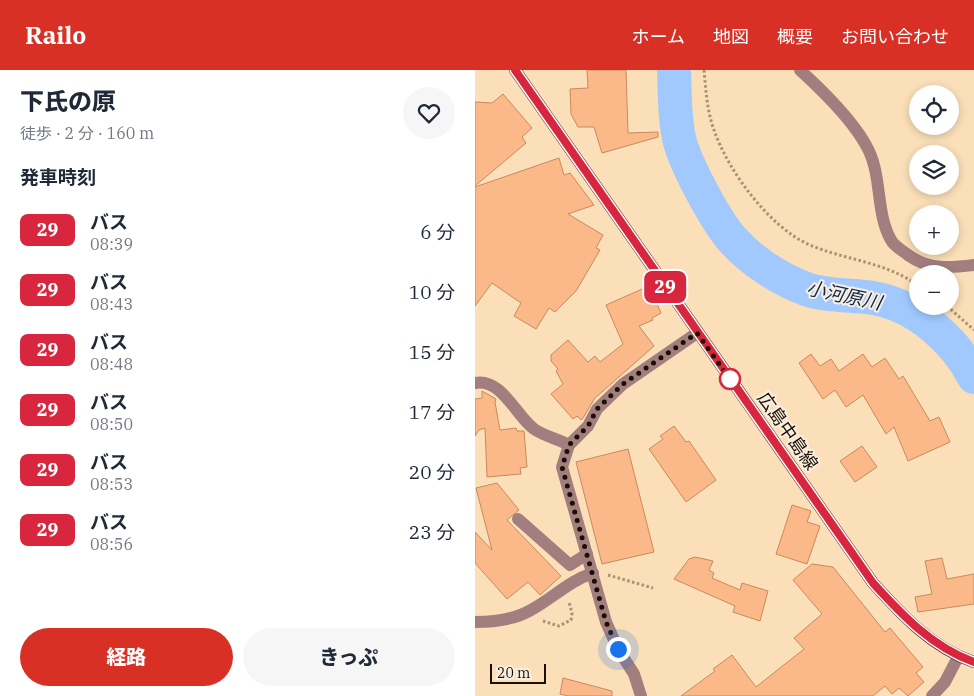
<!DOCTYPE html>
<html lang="ja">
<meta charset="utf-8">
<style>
:root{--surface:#fff;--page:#f6f6f7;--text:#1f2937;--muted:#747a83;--accent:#d93025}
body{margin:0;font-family:"IBM Plex Serif","Noto Sans JP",serif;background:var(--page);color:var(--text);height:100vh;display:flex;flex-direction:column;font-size:19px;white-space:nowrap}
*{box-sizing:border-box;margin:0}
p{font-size:16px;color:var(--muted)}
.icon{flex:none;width:28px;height:28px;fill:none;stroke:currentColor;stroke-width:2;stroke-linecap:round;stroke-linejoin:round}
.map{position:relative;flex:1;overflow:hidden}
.panel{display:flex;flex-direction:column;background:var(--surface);width:475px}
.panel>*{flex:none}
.badge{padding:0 10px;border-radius:8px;font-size:18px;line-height:32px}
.tools{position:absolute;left:434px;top:15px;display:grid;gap:10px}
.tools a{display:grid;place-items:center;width:50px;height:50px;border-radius:50%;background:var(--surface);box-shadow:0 2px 8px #0003;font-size:25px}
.scale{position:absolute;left:15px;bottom:12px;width:56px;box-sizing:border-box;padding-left:5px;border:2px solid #1b0f00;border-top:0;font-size:14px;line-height:18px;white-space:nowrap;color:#1b0f00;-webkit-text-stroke:4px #f8efe2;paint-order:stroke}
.you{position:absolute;width:25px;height:25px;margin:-12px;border:4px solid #fff;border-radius:50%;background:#1a73e8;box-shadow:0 0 0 8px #1a73e833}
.map>.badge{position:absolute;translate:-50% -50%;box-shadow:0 0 0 2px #fff}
h2{padding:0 20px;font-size:19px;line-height:45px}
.round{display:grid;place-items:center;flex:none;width:52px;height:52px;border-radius:26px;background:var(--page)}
.overview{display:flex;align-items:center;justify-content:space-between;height:85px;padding:0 20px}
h1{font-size:24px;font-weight:800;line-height:38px}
.button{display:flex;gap:10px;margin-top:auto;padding:10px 20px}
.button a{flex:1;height:58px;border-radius:30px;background:var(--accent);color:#fff;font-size:20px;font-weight:800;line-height:58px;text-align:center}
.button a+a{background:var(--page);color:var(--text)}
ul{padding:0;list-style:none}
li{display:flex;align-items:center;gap:15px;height:60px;padding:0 20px}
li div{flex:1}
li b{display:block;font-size:19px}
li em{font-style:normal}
li .badge{min-width:55px;font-weight:700;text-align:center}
header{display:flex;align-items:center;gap:30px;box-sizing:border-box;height:70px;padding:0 25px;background:var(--accent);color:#fff}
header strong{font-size:24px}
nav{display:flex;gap:28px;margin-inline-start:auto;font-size:18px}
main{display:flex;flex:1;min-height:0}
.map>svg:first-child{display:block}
</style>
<header>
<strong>Railo</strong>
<nav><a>ホーム</a><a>地図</a><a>概要</a><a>お問い合わせ</a></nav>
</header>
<main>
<section class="panel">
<div class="overview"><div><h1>下氏の原</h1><p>徒歩 · 2 分 · 160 m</p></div><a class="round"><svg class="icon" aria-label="heart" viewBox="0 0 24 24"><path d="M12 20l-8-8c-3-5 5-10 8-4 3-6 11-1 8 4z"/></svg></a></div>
<h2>発車時刻</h2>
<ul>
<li><span class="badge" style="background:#d7263d;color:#fff">29</span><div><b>バス</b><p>08:39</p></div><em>6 分</em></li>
<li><span class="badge" style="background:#d7263d;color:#fff">29</span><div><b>バス</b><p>08:43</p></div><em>10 分</em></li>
<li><span class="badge" style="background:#d7263d;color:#fff">29</span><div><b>バス</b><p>08:48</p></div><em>15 分</em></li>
<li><span class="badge" style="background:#d7263d;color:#fff">29</span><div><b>バス</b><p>08:50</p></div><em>17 分</em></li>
<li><span class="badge" style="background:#d7263d;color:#fff">29</span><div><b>バス</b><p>08:53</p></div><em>20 分</em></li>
<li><span class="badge" style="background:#d7263d;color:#fff">29</span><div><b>バス</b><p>08:56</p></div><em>23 分</em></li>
</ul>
<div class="button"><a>経路</a><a>きっぷ</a></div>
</section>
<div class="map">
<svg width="499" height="626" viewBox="0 0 499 626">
<rect width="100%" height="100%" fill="#fadfb8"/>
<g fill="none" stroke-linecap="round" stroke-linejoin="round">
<path stroke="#a1c9fe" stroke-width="34" d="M199,0c1,22 0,46 5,68 5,24 36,81 52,100 19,22 48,41 75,51 18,7 47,6 67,9 43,7 82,42 101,79"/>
</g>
<g fill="#fbb98a" stroke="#c98a5d">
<path d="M112,0h39l2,63 30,-1v5l-56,16 -8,-26h-16l-7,-13 -1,-25 18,-1z"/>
<path d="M28,24l29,34 -10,9 4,6 -51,43v-84l17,1z"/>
<path d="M84,88l5,17 6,-2 24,32 -26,9 35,21 -7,13 4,2 -24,41 -21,21 -6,-4 -13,21 -22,-13 7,-13 -29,-20 -17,23v-119z"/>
<path d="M174,216l12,27 -9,5 1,2 -14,6 15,20 -59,52 -12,20 -2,2 -4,-4 -4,3 -22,-25 12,-10 -7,-13 2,-2 -7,-8v-6l17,-15 20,22 7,-6 5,6 23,-18 -17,-39z"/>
<path d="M336,284l9,12 11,-7 8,12 24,-17 9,13 13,-9 14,21 4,-3 27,45 9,-4 11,25 -42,19 -14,-34 -8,7 -23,-39 -17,12 -11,-17 -12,9 -24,-36z"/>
<path d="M7,321l14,8 -1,3 5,28 16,-2 1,3h7l3,36 -7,1 1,6 -34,3 -2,-49 -6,2 -4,6v-37l7,-1z"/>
<path d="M199,356l12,16 3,-1 27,39 -30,22 -37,-53 14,-10 -3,-3z"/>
<path d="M387,376l15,21 -22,15 -15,-21z"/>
<path d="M153,379l26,103 -52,12 -26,-102z"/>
<path d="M22,413l22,27 -12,10 54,56 -21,19 -12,-13 -21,17 -32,-36v-31l17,18 -16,-62z"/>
<path d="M317,435l19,6 -4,11 13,4 -13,38 -31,-10z"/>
<path d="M220,487l18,4 -4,9 5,3 -2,5 28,12 2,-7 26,8 -8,30 -27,-9 2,-6 -61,-27 15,-20z"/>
<path d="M467,488l5,21 27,-5v30l-56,8 -3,-15 17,-3 -7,-33z"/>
<path d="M337,494l21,3 52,65 5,-4 33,39 -7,6 8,9 -16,14 -9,-8 -7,6 -7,-8 -12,10h-192l34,-25 -2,-2 19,-14 24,32 48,-38 -10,-11 28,-24 -29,-34z"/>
<path d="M88,608l49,13v5h-43l-9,-2z"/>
</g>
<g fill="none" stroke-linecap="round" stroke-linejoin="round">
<g stroke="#a89274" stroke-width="3" stroke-dasharray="2.5 2.5" stroke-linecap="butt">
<path d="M229,0c2,21 3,41 10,60 14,41 56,98 96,115 35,15 76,17 107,40"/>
<path d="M472,236l27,24"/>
<path d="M133,505l45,13"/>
<path d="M68,551l16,5 12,-6 1,-7 -3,-11"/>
</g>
<g stroke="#a27e7f" stroke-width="12">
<path d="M325,0c23,21 56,53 69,81 13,28 7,63 22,89 3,6 12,11 17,15 21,15 42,13 66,10"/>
<path d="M0,313c27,-5 41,33 59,46 10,7 24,10 35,16"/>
<path d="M43,449l52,46 17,-11"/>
<path d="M0,552c19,0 39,-2 56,-12 22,-12 38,-29 62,-37"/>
<path d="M166,626l-7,-22 -16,-25 -12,-27 -44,-155 7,-22 19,-19 9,-17 26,-25 74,-51"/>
<path d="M457,626l13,-14 13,-25"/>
</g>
<path stroke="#652b31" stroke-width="12" d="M40,0l358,513c29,32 59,65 101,79"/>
</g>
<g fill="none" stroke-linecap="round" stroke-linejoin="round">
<defs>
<path id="line" d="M40,0l358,513c29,32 59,64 101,79"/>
</defs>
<use href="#line" stroke="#fff" stroke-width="11"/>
<use href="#line" stroke="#d7263d" stroke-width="8"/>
<path stroke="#1b0f00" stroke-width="5" stroke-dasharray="0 9" d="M143,579l-12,-27 -44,-155 7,-22 19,-19 9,-17 26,-25 74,-51 33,46"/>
</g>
<circle fill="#fff" stroke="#d7263d" stroke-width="2.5" cx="255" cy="309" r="10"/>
<g text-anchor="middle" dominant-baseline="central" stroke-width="4" stroke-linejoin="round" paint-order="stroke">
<g font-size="18" fill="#1b0f00" stroke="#f8efe2">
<text transform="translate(313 361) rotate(55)">広島中島線</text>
</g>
<g font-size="19" font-style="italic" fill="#0f294b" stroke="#f8efe2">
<text transform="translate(369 225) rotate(12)">小河原川</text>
</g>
</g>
</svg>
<div class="tools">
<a><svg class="icon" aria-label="locate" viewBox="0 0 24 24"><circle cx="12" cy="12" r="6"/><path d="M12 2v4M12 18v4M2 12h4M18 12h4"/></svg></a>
<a><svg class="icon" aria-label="layers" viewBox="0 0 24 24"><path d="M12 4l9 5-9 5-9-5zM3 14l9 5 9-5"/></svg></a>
<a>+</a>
<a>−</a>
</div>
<div class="scale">20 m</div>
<div class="you" style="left:143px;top:579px"></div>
<b class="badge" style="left:190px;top:217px;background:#d7263d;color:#fff">29</b>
</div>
</main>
